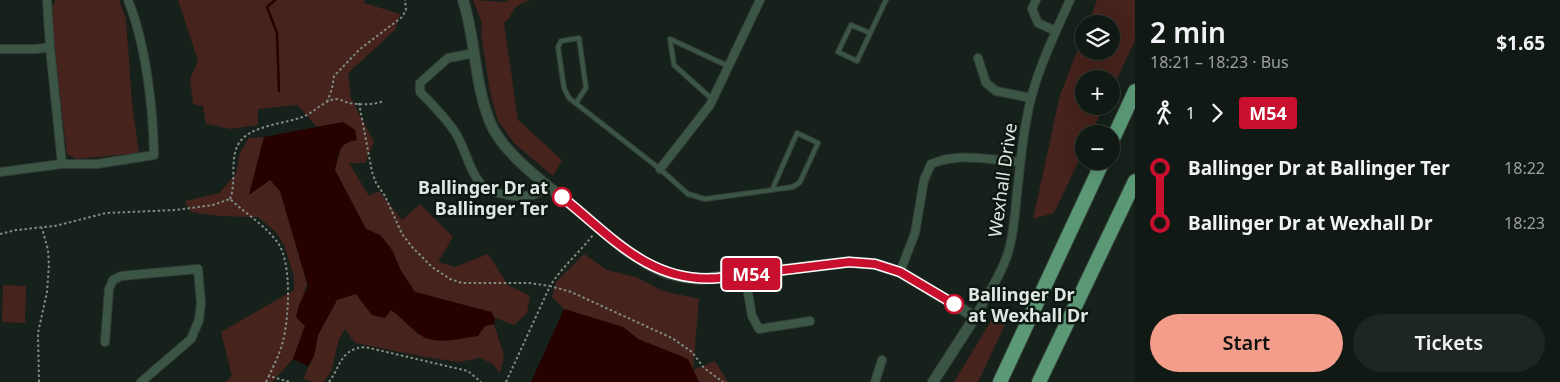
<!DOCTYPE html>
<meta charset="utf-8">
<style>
:root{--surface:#101914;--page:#1e2622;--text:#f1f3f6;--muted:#9ca0a0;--line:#303834;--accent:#f49d8b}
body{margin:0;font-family:"Noto Sans",sans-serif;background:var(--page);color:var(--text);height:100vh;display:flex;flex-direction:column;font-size:19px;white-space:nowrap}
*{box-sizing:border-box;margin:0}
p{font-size:16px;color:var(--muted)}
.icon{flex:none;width:28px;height:28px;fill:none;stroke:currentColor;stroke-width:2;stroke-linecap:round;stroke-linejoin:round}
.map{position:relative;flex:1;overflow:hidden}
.sheet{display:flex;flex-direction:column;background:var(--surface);width:425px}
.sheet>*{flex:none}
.badge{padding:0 10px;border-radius:4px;font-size:18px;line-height:32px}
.tools{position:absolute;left:1075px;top:15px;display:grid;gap:10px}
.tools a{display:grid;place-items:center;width:45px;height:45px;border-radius:50%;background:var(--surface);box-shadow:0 5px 20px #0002,0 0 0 1px var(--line);font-size:25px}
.map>.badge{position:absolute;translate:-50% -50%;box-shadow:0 0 0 2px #fff}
.legs{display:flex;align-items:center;gap:8px;height:55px;padding:0 15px;font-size:16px}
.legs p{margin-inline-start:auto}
.head{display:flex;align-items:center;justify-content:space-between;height:85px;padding:0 15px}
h1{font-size:28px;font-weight:600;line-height:38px}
.button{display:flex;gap:10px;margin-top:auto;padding:10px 15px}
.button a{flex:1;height:58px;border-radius:30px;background:var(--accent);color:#111;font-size:20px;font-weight:600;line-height:58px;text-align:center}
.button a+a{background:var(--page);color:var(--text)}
ul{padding:0 15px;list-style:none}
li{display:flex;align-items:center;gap:18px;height:55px;font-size:19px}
li i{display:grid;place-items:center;width:8px;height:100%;margin:0 6px;background:currentColor}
li i::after{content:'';width:12px;height:12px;margin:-6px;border:4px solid;border-radius:50%;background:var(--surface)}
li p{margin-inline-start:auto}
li:first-child i{background:linear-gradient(#0000 50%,currentColor 0)}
li:last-child i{background:linear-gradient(currentColor 50%,#0000 0)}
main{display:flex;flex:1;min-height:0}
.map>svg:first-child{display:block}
</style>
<main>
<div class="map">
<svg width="1135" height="382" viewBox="0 0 1135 382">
<rect width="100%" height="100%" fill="#16211b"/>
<g fill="#46231c">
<path d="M56,0h63l7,19 6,84 7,50 -63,6 -9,-5 -17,-144z"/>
<path d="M178,0h187l-1,3 36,11 -5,16 -47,43 3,25 23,44 -9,21h-16l20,33 10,-5 23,29 18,-16 33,33 -15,25 17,5 33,-13 20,31 22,11 -3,17 -13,12 -19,-7 -4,-6 -76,-20 -14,-21 -9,-21 -12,-15 -14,-6 -31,-59 6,-23 6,-6 -4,-19 -26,5 -20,-22 -39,4v16l-27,4 -25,-5 -3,-18 -10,-2 -3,-25 8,-18z"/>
<path d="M473,0l32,2 3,-2h23c-12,3 -17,7 -22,19l-5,3 14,98 44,40 -9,16 -39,-33 -16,-22 -8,-29 -9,-58 1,-11z"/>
<path d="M1097,0h38v41l-24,50v-12h-27v27h20l-13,28h-7v16l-30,63 -21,6 27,-124 24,-61v17h27v-27h-23z"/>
<path d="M264,137l-15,57 21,-14 10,11 27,93 -11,33 9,9 -12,33 -21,23h-47l7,-6 -11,-44 73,-42v-14l-10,-31 -9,-14 -17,-14 -38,-1 -29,-4 -6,-11 34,-8 17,-19 4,-21 9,-15z"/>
<path d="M584,254l23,16 29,7 27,14 36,8 -6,71 22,-9 13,21h-29l-11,-23 -50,-20 -15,-12 -59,-18 -12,-12 4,-15z"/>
<path d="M3,285l23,1 -1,37 -23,-1z"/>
<path d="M356,294l16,21 19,-5 9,6 19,19 75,-11 10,32 -4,17 -7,-9 -13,-6 -21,4 -34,-5 -70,-14 -10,-14 -6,10 -8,33 -8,10h-9l-11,-3 11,-23 4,-21 19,-35z"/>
<path d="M997,311l14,1 -33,70h-24z"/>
</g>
<g fill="#270000">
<path d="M343,122l12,8 2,10c-19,3 -18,13 -22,30l31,59 14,6 12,15 9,21 14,21 76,20 4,6 -1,6 -9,2 -7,10c-18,2 -45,11 -60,-3 -10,-7 -17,-16 -27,-23l-6,8 -13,-3 -16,-21 -19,6 -19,35 -4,21 -6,10 -15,-7 12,-33 -9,-9 3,-12 9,-19 -28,-95 -10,-11 -21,15 15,-58z"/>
<path d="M564,309l59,18 15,12 50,20 11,23h-168z"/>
</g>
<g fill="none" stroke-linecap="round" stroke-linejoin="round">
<path stroke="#270000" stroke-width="2.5" d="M275,0l-8,7 10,26 2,58"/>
<defs>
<g id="service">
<path d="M870,33l-19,-8 -13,27 19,9 29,-61"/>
<path d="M712,99l-38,-34 -4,-26 58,27"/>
<path d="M576,103l10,-15 -7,-50 -18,3 -3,6 6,41 5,10 91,71 28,25 17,5 88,-12 7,-5 18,-39 -21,-10 -25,57"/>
</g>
<g id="minor">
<path d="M47,0l3,47 12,117"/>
<path d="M1036,0l-4,9 6,14 18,8"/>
<path d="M0,49h36l14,-2"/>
<path d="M475,53l-27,5 -28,25v9c13,13 25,25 35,40 11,17 14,41 29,55 6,5 18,7 25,8 16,3 27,1 40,-8"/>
<path d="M978,58l8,25 10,8 35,7"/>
<path d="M660,169l50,-64 50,-105"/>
<path d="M0,172l62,-8h35l57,-9c-1,-48 -8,-110 -26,-155"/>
<path d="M900,272l15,-39 9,-53 7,-16c28,-12 60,-4 89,-2"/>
<path d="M745,275l7,41 7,13 51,-8"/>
<path d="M975,317c12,-21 26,-42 33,-64 6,-20 7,-40 9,-60 3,-25 5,-51 10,-76 7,-41 26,-79 43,-117"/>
<path d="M105,342l4,-53 4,-9 8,-4 77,-7 3,34 -2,17 -8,19 -50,43"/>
<path d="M875,382l7,-22"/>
</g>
<path id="tertiary" d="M463,0c13,40 11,83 27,122 13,33 61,66 88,88 25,21 49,45 79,59 13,7 29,9 44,10l148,-17 26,2 25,8 75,45 -42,65"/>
<g id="trunk">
<path d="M1111,143l24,-52"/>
<path d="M1000,382l103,-221"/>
<path d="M1039,382l96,-201"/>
</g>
</defs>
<use href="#service" stroke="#323d37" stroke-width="6"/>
<use href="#minor" stroke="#323d37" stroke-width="10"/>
<use href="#tertiary" stroke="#323d37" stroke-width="12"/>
<use href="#trunk" stroke="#323d37" stroke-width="16"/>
<g stroke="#828b86" stroke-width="2" stroke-dasharray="2.5 2.5" stroke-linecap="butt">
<path d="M327,102l5,-13 2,-13 26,-27 42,-32 4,-7 -1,-10"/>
<path d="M359,103l13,69 4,11 9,13 17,38 10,13 20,20 18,12 12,4h67l21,3c12,-19 29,-33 43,-51"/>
<path d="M230,199c7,-17 -1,-40 9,-56 11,-18 47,-19 66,-27 10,-5 19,-15 30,-17 5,0 10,3 14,4 12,2 24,2 35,-2"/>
<path d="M0,234l16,-4 39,-4 51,-13 70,-3 37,-5 17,-6c16,15 35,26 48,44 14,20 11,74 5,98 -3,12 -9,24 -14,35"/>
<path d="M39,382l-1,-49 9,-41 2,-27 -1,-15 -6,-22"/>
<path d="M266,382l3,-6 21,6"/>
<path d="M329,382c12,-16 11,-33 36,-35l103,24 13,11"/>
<path d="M506,382l44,-96 21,6 101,46 20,14 12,16 19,14"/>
</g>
<use href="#service" stroke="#3c5646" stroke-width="4"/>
<use href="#minor" stroke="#3c5646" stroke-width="8"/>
<use href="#tertiary" stroke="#3c5646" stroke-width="10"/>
<use href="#trunk" stroke="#5a9876" stroke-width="14"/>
</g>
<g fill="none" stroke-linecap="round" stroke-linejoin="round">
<defs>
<path id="line-1" d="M562,197c49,39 88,87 156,81l131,-16 26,2 25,8 54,32"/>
</defs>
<use href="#line-1" stroke="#fff" stroke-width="11"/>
<use href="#line-1" stroke="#c8102e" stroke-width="8"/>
</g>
<g fill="#fff" stroke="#c8102e" stroke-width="2.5">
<circle cx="562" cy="197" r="9"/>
<circle cx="954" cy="304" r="9"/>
</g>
<g text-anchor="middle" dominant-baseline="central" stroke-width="5" stroke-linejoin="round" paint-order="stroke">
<g font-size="18" fill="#e0e7e3" stroke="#0d1812">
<text transform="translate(1002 180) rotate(-82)">Wexhall Drive</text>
</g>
<g font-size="18" font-weight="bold" fill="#e0e7e3" stroke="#0d1812" text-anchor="end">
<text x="548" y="187">Ballinger Dr at<tspan x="548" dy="21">Ballinger Ter</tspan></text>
<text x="968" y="294" text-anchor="start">Ballinger Dr<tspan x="968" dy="21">at Wexhall Dr</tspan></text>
</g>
</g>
</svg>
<div class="tools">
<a><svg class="icon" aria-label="layers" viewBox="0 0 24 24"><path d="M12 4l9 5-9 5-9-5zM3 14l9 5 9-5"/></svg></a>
<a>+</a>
<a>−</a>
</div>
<b class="badge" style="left:751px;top:274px;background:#c8102e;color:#fff">M54</b>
</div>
<section class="sheet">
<div class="head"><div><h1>2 min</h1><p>18:21 – 18:23 · Bus</p></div><b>$1.65</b></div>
<div class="legs"><svg class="icon" aria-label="walk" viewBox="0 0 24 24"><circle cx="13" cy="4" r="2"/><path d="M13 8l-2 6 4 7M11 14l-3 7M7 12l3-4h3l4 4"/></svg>1<svg class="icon" aria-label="forward" viewBox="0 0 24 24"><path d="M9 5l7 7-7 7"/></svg><b class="badge" style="background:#c8102e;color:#fff">M54</b></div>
<ul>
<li><i style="color:#c8102e"></i><b>Ballinger Dr at Ballinger Ter</b><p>18:22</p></li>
<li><i style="color:#c8102e"></i><b>Ballinger Dr at Wexhall Dr</b><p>18:23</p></li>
</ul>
<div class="button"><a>Start</a><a>Tickets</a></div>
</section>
</main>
